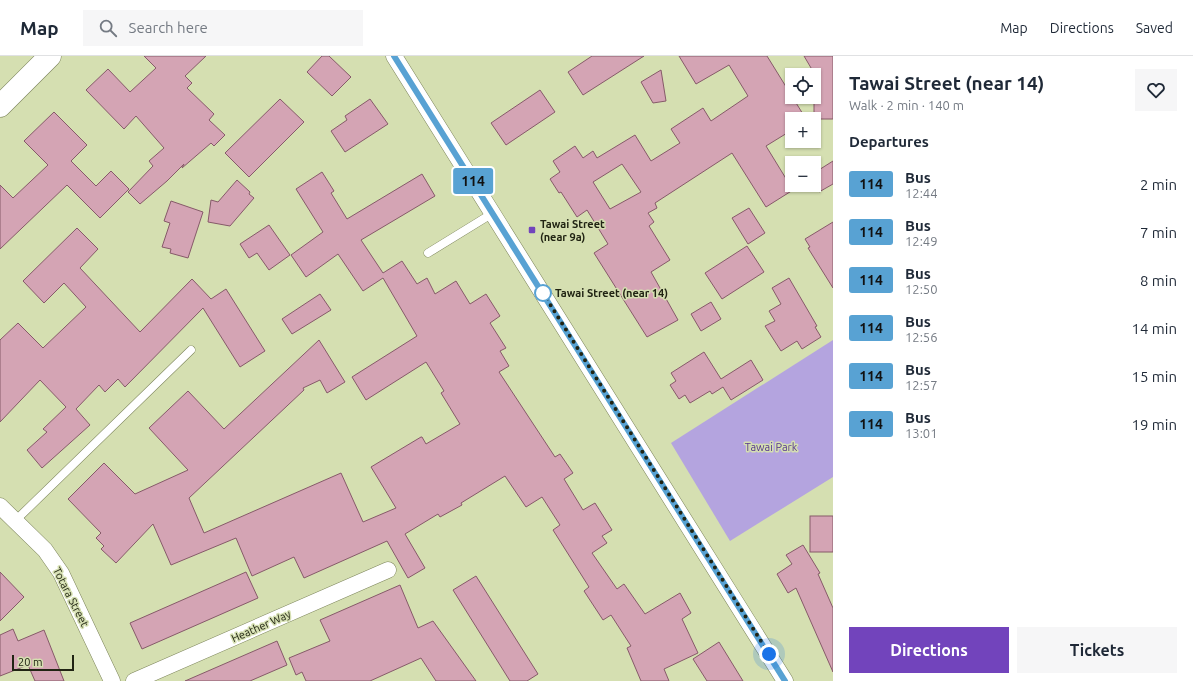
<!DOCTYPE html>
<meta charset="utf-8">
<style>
:root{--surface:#fff;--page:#f6f6f7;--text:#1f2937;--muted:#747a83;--line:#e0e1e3;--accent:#7244bc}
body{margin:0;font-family:Ubuntu,sans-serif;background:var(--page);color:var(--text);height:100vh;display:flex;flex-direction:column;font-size:15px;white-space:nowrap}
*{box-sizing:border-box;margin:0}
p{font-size:13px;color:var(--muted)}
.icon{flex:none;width:22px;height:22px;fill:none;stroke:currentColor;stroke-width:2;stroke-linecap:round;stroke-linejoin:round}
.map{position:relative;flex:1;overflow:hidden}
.panel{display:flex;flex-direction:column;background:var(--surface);width:360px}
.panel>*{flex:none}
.badge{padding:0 8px;border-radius:3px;font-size:14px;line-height:26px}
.buttons{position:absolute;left:785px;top:12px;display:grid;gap:8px}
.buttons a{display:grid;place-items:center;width:36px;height:36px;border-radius:0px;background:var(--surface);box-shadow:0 1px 3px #0004;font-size:20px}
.scale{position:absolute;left:12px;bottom:10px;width:62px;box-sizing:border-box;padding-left:4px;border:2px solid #212413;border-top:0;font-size:11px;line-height:14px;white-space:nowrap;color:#212413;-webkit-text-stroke:3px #d5dfb1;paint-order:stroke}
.you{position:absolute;width:20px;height:20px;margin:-10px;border:3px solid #fff;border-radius:50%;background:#1a73e8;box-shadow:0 0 0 6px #1a73e833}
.map>.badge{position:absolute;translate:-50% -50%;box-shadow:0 0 0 2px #fff}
h2{padding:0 16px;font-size:15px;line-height:36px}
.round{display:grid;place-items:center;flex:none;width:42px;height:42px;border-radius:0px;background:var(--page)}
.headline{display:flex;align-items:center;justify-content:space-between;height:68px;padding:0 16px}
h1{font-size:19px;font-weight:700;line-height:30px}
.primary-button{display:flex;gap:8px;margin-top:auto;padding:8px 16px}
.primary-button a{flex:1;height:46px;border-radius:0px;background:var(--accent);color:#fff;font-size:16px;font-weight:700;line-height:46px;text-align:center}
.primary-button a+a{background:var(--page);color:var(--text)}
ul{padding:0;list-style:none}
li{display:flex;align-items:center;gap:12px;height:48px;padding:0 16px}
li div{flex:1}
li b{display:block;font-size:15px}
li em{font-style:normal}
li .badge{min-width:44px;font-weight:700;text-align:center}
header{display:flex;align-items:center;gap:24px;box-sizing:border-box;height:56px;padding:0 20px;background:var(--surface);border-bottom:1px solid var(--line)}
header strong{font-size:19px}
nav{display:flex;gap:22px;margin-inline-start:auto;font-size:14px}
.search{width:280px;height:36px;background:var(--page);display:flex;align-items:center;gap:10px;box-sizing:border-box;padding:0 14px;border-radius:0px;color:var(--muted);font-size:15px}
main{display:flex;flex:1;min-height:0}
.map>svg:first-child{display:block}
</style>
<header>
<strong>Map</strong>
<div class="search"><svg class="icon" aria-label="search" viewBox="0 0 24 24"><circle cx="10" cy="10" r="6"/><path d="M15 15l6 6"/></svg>Search here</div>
<nav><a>Map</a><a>Directions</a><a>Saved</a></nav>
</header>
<main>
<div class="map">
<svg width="833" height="625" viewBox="0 0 833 625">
<rect width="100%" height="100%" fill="#d5dfb1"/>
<path fill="#b4a4df" d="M833,284v137l-103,64 -59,-98z"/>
<g fill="#d4a4b4" stroke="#865a69" fill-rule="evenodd">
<path d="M144,0h62l-21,20 7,7 -5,5 27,26 -5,6 16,15 -11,11 -3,-3 -29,25 2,-4 -17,17 -27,23 -12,-12 25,-26 -4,-5 15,-13 -28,-32 -12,13 -38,-39 22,-21 22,23 26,-24z"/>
<path d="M322,0h7l22,21 -19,19 -25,-24z"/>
<path d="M592,0h52l-61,39 -15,-23z"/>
<path d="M679,0h88l39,63h-14v11l-26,16 27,44 -27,17 -34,-54 -77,50 2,5 -9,5 6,9 -5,4 21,34 -19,12 27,48 -31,17 -53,-84 14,-9 -21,-34 -10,7 -16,-25 -2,1 -9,-14 10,-7 -7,-11 22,-15 8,12 10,-7 4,7 38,-23 16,26 29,-18 -9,-14 32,-21 8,13 37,-25 -19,-31 -33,19zM622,108l19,28 -31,17 -17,-27z"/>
<path d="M804,0h29v63h-19v-46z"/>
<path d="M661,14l5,31 -13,2 -12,-21z"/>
<path d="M540,34l15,22 -49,33 -15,-22z"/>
<path d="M280,43l24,23 -55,55 -24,-24z"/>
<path d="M370,43l18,25 -43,28 -14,-21 16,-11 -2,-4z"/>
<path d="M54,56l33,33 -16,16 25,25 15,-15 18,18 -29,29 -33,-33 -67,64v-64l13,13 35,-33 -24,-24z"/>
<path d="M833,105v23l-14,8 -5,-8v-11z"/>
<path d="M322,116l12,19 -3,2 16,26 75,-45 13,22 -74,44 22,33 19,-12 15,23 10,-6 8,16 21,-13 14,23 16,-10 14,22 -10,7 16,25 -6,3 9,15 -10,6 56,85 5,-3 13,19 -9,6 19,31 12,-7 17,27 -10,6 5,7 -15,10 25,36 7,-5 21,30 35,-21 11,20 -9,6 16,34 -34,16 5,12h-28l-14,-33 4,-2 -20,-31 -8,5 -19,-29 5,-4 -36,-57 7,-5 -18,-28 -16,10 -21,-31 -44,27 1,2 -22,12 -2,-3 -33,20 20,34 -17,10 -21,-37 -83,37 -10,-21 -42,19 -16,-38 -65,27 -18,-41 -37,39 -15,-14 3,-3 -8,-8 5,-5 -33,-34 36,-36 31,31 53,-24 -39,-42 39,-37 36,38 95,-89 26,42 -18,11 -7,-13 -17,8 1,2 -115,108 15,35 137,-60 22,49 33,-14 -25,-41 50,-30h1l4,7 34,-20 -19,-31 3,-2 -18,-29 -60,38 -14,-23 65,-41 -34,-58 -20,13 -25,-37 -32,23 -15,-22 32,-23 -27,-43z"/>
<path d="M237,124l13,12 -1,2 5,4 -24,28 -22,-4 3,-22 7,2z"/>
<path d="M171,145l32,11 -15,46 -18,-5 1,-4 -9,-2 8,-24 -6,-2z"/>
<path d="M749,152l16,25 -17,11 -16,-26z"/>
<path d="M833,166v66l-25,-40 2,-1 -5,-8z"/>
<path d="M269,169l21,30 -21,15 -12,-17 -8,5 -9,-14z"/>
<path d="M77,172l21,21 -18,19 60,64 52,-53 19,20 15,-10 39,62 -25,16 -37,-59 -78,79 -7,-8 -13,13 -6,-7 -23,24 14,16 -48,43 -15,-18 20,-18 -4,-3 23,-22 -26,-27 -40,42v-82l18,-17 25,25 43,-41 -22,-24 -20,20 -21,-22z"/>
<path d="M747,190l17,26 -42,27 -17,-26z"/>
<path d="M789,222l28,48 -2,1 6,10 -19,12 -5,-8 -16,10 -16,-25 10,-5 -6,-10 12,-7 -9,-16z"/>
<path d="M320,238l11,16 -39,24 -10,-15z"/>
<path d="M711,246l10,17 -20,12 -10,-17z"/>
<path d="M704,296l17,27 30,-19 12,20 -32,20 -8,-13 -11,7 -2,-3 -20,12 -5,-8 -6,4 -9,-14 6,-4 -5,-8z"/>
<rect x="810" y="460" width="23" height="36"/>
<path d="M803,489l17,28 -2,1 15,34v64l-37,-84 -8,5 -11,-19 15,-10 -6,-9z"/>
<path d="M0,516l24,25 -24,24z"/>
<path d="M246,516l12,26 -116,51 -12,-26z"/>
<path d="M476,520l62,98 -11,7h-17l-57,-91z"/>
<path d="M400,529l18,43 15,-7 43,60h-40l-15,-23 -51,23h-64l-4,-9 -6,3 -7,-17 41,-17 -10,-21z"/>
<path d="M13,573l5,12 26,-11 20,51h-29l-7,-16 -28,11v-41z"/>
<path d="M277,585l10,24 -37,16h-65z"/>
<path d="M719,586l24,39h-36l-14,-22z"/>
</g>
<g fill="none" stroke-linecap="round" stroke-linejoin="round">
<defs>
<g id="service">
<path d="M428,197l65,-40"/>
<path d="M15,465l176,-171"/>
</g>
<g id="minor">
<path d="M394,0l391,625"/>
<path d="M0,450l45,44 16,23 51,108"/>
<path d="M134,625l254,-111"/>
</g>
<path id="secondary" d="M0,50l50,-50"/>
</defs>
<use href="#service" stroke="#7b8359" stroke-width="9"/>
<use href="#minor" stroke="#7b8359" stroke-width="17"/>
<use href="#secondary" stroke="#7b8359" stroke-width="23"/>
<use href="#service" stroke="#fff" stroke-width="8"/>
<use href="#minor" stroke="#fff" stroke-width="16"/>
<use href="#secondary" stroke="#fff" stroke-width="22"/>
</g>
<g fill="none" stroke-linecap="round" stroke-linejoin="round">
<defs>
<path id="line" d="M394,0l391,625"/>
</defs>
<use href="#line" stroke="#fff" stroke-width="9"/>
<use href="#line" stroke="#58a2d3" stroke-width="6"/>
<path stroke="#212413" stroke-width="4" stroke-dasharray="0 7.2" d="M543,237l226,361"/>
</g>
<rect fill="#7244bc" stroke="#d5dfb1" stroke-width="1.5" x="528" y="170" width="8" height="8" rx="2"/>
<circle fill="#fff" stroke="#58a2d3" stroke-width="2" cx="543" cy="237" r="8"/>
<g text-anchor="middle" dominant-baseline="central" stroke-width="3" stroke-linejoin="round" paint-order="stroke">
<g font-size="11" font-weight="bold" fill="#212413" stroke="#d5dfb1" text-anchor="start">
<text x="540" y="168">Tawai Street<tspan x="540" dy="13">(near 9a)</tspan></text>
</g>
<g font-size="11" font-weight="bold" fill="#212413" stroke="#d5dfb1" text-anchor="start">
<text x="555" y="237">Tawai Street (near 14)</text>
</g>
<g font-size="11" fill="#56378d" stroke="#d5dfb1">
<text x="771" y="391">Tawai Park</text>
</g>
<g font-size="11" fill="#212413" stroke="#d5dfb1">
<text transform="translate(71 541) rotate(63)">Totara Street</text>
<text transform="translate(261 570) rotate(-24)">Heather Way</text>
</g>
</g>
</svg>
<div class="buttons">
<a><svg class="icon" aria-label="locate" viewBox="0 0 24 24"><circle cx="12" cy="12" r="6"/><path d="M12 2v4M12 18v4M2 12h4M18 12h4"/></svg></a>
<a>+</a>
<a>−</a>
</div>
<div class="scale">20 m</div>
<div class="you" style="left:769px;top:598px"></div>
<b class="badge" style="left:473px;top:125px;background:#58a2d3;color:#111">114</b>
</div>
<section class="panel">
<div class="headline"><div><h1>Tawai Street (near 14)</h1><p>Walk · 2 min · 140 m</p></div><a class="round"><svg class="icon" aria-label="heart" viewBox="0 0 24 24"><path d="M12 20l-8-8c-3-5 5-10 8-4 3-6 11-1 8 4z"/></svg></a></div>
<h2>Departures</h2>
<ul>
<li><span class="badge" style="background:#58a2d3;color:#111">114</span><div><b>Bus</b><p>12:44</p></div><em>2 min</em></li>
<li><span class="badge" style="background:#58a2d3;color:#111">114</span><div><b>Bus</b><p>12:49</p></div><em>7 min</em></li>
<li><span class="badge" style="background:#58a2d3;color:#111">114</span><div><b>Bus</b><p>12:50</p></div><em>8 min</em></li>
<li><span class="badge" style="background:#58a2d3;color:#111">114</span><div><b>Bus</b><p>12:56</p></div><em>14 min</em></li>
<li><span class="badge" style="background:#58a2d3;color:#111">114</span><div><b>Bus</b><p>12:57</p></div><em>15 min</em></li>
<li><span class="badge" style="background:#58a2d3;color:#111">114</span><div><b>Bus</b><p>13:01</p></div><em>19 min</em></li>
</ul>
<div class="primary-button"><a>Directions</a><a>Tickets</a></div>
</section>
</main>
